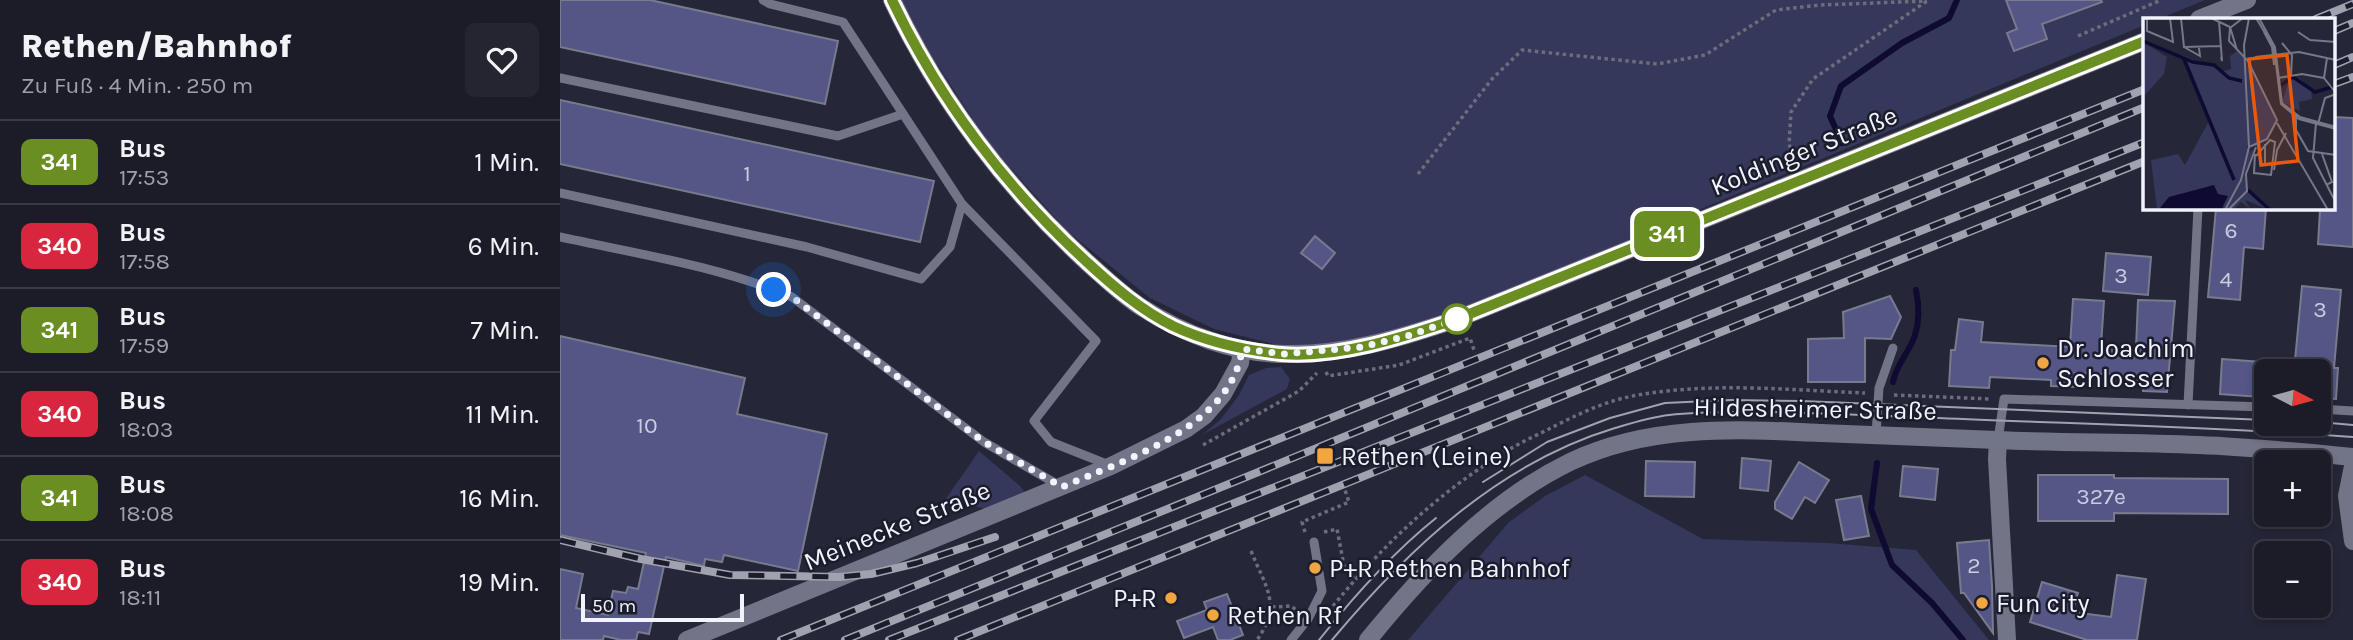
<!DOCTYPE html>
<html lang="de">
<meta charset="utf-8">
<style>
:root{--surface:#1c1c29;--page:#252531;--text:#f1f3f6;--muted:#a0a1a8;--line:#3a3a46}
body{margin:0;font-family:Karla,sans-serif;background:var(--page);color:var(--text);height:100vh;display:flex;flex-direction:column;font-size:26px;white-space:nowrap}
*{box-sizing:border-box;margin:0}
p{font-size:23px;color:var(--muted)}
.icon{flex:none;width:38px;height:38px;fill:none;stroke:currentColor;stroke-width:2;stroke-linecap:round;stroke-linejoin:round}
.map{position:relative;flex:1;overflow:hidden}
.sheet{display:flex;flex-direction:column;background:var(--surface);width:560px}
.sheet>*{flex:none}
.badge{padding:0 14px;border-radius:10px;font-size:24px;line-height:46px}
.needle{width:46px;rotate:96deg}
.buttons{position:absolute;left:1694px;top:359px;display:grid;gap:14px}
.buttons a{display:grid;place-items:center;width:77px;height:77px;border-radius:10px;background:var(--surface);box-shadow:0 4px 10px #0003,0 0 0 2px var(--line);font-size:35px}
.scale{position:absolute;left:21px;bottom:18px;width:163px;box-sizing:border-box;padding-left:7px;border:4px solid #f1f3fe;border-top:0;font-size:19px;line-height:24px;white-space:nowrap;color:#f1f3fe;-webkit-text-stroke:5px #1c1d2c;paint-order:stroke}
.you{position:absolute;width:35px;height:35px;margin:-18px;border:5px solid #fff;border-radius:50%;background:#1a73e8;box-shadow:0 0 0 10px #1a73e833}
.map>.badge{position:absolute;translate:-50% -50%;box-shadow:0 0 0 4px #fff}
.round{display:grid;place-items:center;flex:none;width:74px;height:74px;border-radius:10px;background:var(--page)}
.overview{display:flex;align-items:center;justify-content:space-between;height:119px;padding:0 21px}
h1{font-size:33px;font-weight:800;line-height:52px}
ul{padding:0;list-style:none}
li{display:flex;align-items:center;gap:21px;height:84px;padding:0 21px;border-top:2px solid var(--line)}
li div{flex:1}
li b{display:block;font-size:26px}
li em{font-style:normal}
li .badge{min-width:77px;font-weight:700;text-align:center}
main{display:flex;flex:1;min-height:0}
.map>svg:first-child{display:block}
</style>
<main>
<section class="sheet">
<div class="overview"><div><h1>Rethen/Bahnhof</h1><p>Zu Fuß · 4 Min. · 250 m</p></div><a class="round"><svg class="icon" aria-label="heart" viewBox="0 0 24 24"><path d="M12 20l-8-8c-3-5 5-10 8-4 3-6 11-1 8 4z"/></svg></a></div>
<ul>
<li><span class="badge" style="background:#6b8e23;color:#fff">341</span><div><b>Bus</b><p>17:53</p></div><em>1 Min.</em></li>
<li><span class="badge" style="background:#d7263d;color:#fff">340</span><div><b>Bus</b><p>17:58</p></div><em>6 Min.</em></li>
<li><span class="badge" style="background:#6b8e23;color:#fff">341</span><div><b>Bus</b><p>17:59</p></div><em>7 Min.</em></li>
<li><span class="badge" style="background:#d7263d;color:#fff">340</span><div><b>Bus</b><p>18:03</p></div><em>11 Min.</em></li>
<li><span class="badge" style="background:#6b8e23;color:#fff">341</span><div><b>Bus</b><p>18:08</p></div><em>16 Min.</em></li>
<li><span class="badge" style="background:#d7263d;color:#fff">340</span><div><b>Bus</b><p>18:11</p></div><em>19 Min.</em></li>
</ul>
</section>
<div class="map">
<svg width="1793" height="640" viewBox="0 0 1793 640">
<rect width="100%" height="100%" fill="#252637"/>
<g fill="#35375b">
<path d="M340,0h1305l-46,19h-14v6l-425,176 -286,121 -107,24 -49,-1 -64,-16 -64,-31 -83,-67 -78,-87 -71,-109z"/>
<path d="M721,367l9,12 -3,10 -85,46 19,-16 18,-24 10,-20 17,-7z"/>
<path d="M419,451l41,35 5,6 -38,17 -42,-9z"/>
<path d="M1025,475l118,64 125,4 88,7 73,90h-581l101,-118 36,-26z"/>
</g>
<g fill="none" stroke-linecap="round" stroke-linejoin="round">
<g stroke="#0e0a31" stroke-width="6">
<path d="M1282,143l-12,-27 11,-30 61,-43 47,-25 8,-18"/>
<path d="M1333,382c3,-18 17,-30 22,-47 5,-15 4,-30 1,-45"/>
<path d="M1317,463l-6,46 21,56 40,38 31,37"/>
</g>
</g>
<g fill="#545785" stroke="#787a8d" stroke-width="2">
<path d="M0,0h90l188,41 -13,63 -265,-57z"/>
<path d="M1446,0h95l1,2 -60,22 5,15 -33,12 -7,-18 10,-4z"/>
<path d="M0,100l374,81 -14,61 -360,-78z"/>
<path d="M1774,117l19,1v129l-35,-3 2,-34 14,1z"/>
<path d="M1656,208h50l-3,41 -19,-2 -4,53 -32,-3z"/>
<path d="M755,236l20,17 -13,16 -21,-16z"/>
<path d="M1546,253l45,4 -3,38 -45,-4z"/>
<path d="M1742,286l39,4 -7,78h4l-2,31 -17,-1v-27h-25z"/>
<path d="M1330,296l11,21 -10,22 -26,-1v44h-57v-43l36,-1 -1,-26z"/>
<path d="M1513,299l31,2 -3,45 35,2 2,-48 37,1 -8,91 -24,-1v-10h-17v-6l-51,-2v14l-24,-1v-6l-61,-3 -1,11 -40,-2 2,-36h4l4,-31 24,3 -2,20 89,5z"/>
<path d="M0,336l185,42 -8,36 90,20 -29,137 -74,-16 -2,7 -17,-3 -1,7 -38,-9 -17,77 -11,-2 -2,8h-15l-17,-4 -1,4h-43v-71l23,5 -7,34 32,7 5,-24 13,2 2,-6 10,2 8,-36 -86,-18z"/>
<path d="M1662,359l40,3 -2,35 -40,-3z"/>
<path d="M1182,458l29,3 -3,30 -28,-3z"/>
<path d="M1086,461l49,1 -1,35 -49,-1z"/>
<path d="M1239,462l30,18 -14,23 -10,-6 -13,22 -17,-10v-7z"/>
<path d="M1343,466l35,3 -3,31 -35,-4z"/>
<path d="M1478,475h76v3l114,1v35l-114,-1v8h-76z"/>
<path d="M1301,496l8,40 -25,4 -8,-40z"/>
<path d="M1429,540l3,46 1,47 -29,-40h-3l-4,-50z"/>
<path d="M1557,575l29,4 -9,61h-50l-57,-18 12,-40 36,11 -6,19 39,5z"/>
<path d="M667,594l16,41 -13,5h-12l-5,-13 -29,11 -7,-17 30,-11 -3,-8z"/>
</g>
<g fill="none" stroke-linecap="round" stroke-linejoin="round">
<g stroke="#6c6d7c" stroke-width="3.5" stroke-dasharray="3.5 3.5" stroke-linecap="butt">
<path d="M1518,36l83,-36"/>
<path d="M1235,161l-6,-17 2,-32 22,-33 114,-78"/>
<path d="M858,174l74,-95 30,-29 135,14 48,-9 71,-45 44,-5 107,-4"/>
<path d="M766,372l2,4 71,-11 71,-27 5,15"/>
<path d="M1334,395l97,4"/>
<path d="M643,445l96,-54 18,-18"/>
<path d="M745,532l-3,-10 47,-20 -4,-12"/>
<path d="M764,532l13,-3 7,37 11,14"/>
<path d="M691,551c15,37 31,53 6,89"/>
<path d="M773,606c48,-59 104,-112 169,-152 15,-10 31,-17 47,-25 27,-14 58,-29 89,-34 75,-13 152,-5 227,-2"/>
<path d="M712,607l19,-1 5,4"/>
</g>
<g stroke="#727487" stroke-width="9">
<path d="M0,78l278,58 65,-22"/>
<path d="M0,193l247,54 114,32 29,-32 12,-43 -119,-182 -73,-18 -7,-4"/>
<path d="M402,204l134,137 -62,80 17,21 58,23"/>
<path d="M0,237c78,17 158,29 232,60l192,145 76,44"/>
<path d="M1628,405l10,-197"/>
<path d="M1759,409l34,2"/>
<path d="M1316,435l3,-47 14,-40"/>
<path d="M1438,440l6,-41 262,8"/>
<path d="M731,640l17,-21 14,-28 -8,-49"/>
</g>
<g stroke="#727487" stroke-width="18">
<path d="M1438,440l-1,19 10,181"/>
<path d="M127,640l424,-174 75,-37 18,-13 19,-22 17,-31 2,-14"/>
</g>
<g stroke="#727487" stroke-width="18">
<path d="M332,0c47,99 115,189 196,263 17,15 34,32 53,44 42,27 94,47 145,47 59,1 115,-16 171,-35l688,-278"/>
<path d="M1639,19l48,-19"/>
<path d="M1793,466l-6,30 6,45"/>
<path d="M808,640c56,-69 122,-139 202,-178 79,-38 167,-33 251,-29 59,2 117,5 176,7 67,3 135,2 202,5 52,2 103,7 154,12"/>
</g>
<g stroke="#a0a2af" stroke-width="2">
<path d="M1759,422l34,3"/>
<path d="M923,482l64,-40 63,-24 55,-15 65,-3 71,1 465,19"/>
<path d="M759,640c35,-44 72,-86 117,-122"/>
<path d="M772,640c76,-91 167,-177 283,-212 17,-5 36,-11 54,-13 32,-4 66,-3 99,-3 57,1 114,4 171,6 138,6 276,9 414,19"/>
</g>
<defs>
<g id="rail">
<path d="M1756,19l37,-15"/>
<path d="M1774,31l19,-8"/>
<path d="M1774,65l19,-8"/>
<path d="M1774,84l19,-7"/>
<path d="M0,540l81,19 89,16 110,2 31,-3 46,-11 78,-26"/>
<path d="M221,640l1364,-551"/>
<path d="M285,640l411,-167 889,-366"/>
<path d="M329,640l1256,-498"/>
<path d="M398,640l1187,-479"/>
</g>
</defs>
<use href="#rail" stroke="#a0a2af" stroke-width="8"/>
<use href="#rail" stroke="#1c1d2c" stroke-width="5" stroke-dasharray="16" stroke-linecap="butt"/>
</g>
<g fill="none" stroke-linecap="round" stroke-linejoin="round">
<defs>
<path id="line" d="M332,0c47,99 115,189 196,263 26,24 53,47 85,63 34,16 70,24 108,28 56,5 123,-17 176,-35l688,-278"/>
</defs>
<use href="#line" stroke="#fff" stroke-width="16"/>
<use href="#line" stroke="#6b8e23" stroke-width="10"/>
<path stroke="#f1f3fe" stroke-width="7" stroke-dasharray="0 12.6" d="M214,290l18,7 192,145 78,45c62,-27 170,-60 180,-138l42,5 78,-7 45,-11 50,-17"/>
</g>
<circle fill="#fff" stroke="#6b8e23" stroke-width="3.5" cx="897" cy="319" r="14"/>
<g fill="#f1a640" stroke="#1c1d2c" stroke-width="2.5">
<circle cx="1483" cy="363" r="7"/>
<rect x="756" y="447" width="18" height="18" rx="3.5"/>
<circle cx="755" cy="568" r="7"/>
<circle cx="611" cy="598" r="7"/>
<circle cx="1422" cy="603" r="7"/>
<circle cx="653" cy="615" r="7"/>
</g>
<g text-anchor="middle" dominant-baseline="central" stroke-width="5" stroke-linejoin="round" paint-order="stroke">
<g font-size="23" fill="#cacce0">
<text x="187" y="173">1</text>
<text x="1671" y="230">6</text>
<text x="1561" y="275">3</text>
<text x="1666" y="279">4</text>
<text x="1760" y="309">3</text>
<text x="87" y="425">10</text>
<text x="1541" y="496">327e</text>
<text x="1414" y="565">2</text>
</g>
<g font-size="26" fill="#f1f3fe" stroke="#1c1d2c">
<text transform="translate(1244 151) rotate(-22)">Koldinger Straße</text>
<text transform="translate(1255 409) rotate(1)">Hildesheimer Straße</text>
<text transform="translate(337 526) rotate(-22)">Meinecke Straße</text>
</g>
<g font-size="26" fill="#f1f3fe" stroke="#1c1d2c" text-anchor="start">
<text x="1497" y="348">Dr. Joachim<tspan x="1497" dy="30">Schlosser</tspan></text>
<text x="781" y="456">Rethen (Leine)</text>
<text x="769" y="568">P+R Rethen Bahnhof</text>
<text x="597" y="598" text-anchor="end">P+R</text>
<text x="1436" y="603">Fun city</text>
<text x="667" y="615">Rethen Rf</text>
</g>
</g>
<g transform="translate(1583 18)">
<rect width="192" height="192" fill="#252637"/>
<path d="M0,24l24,15 -3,17 -21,23zM27,33l54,20 7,-2 -1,-13 7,-5 9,9 28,52 2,13 -5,9 -13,12h-11l3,6 4,-4 -9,27 3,16 22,19 -25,-10 6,10 -10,-8 -8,8h-12l3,-2 -6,-14 -61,16 -6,-50 27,-6 7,11 24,-44 -26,-63zM147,59l9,1 12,11 1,10 -13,3 1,9 -18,-9z" fill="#35375b"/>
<path d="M71,167l4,9 10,2 -7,14 -61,-2 9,-11z" fill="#0e0a31"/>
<path fill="none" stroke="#0e0a31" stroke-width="3.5" d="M0,23l50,21 21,3 15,13 13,3M41,41l50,121M138,67l12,-8 22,15 21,-6M105,172l22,20"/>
<path fill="none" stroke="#777887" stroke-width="2" d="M4,0v13l26,11 -3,-24M38,0l3,29 36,-1M68,0l19,9 7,23M100,0l-13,10 -1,13 19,20 29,59 -10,19 -18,8M113,0l18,30 7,56 18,15 37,10M116,0l16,29 7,56 18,14 36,10M76,3l3,40 -1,-4M121,14l8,15 2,18M155,14l12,8 26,2M139,25l10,12 -1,21M41,29l16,9 -1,-8M112,39l44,-5 37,8M184,40l-3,20 12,15M135,60l24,-4 22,4M153,98v14l12,21 28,4M134,105l51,87M173,105l-3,35 23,45M175,106l7,-26 11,-4M112,136l-1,19 17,2 4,-33 -5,-2 -14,16M179,136l10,28 -6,3M122,148v-22M131,152l3,-20 9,-17M82,192l16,-30 8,-33 -5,-102 5,-27M85,192l19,-19 -1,-17 10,-27"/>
<path fill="#e8590c" fill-opacity="0.15" stroke="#e8590c" stroke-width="3.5" d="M144,37l11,106 -37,4 -12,-106z"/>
<rect width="192" height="192" fill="none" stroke="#f1f3fe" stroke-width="3.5"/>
</g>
</svg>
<div class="buttons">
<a><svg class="needle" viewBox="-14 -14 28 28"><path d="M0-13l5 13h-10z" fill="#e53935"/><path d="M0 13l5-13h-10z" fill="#a0a1a8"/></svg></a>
<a>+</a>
<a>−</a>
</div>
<div class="scale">50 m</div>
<div class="you" style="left:214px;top:290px"></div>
<b class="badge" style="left:1107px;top:234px;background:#6b8e23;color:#fff">341</b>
</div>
</main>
